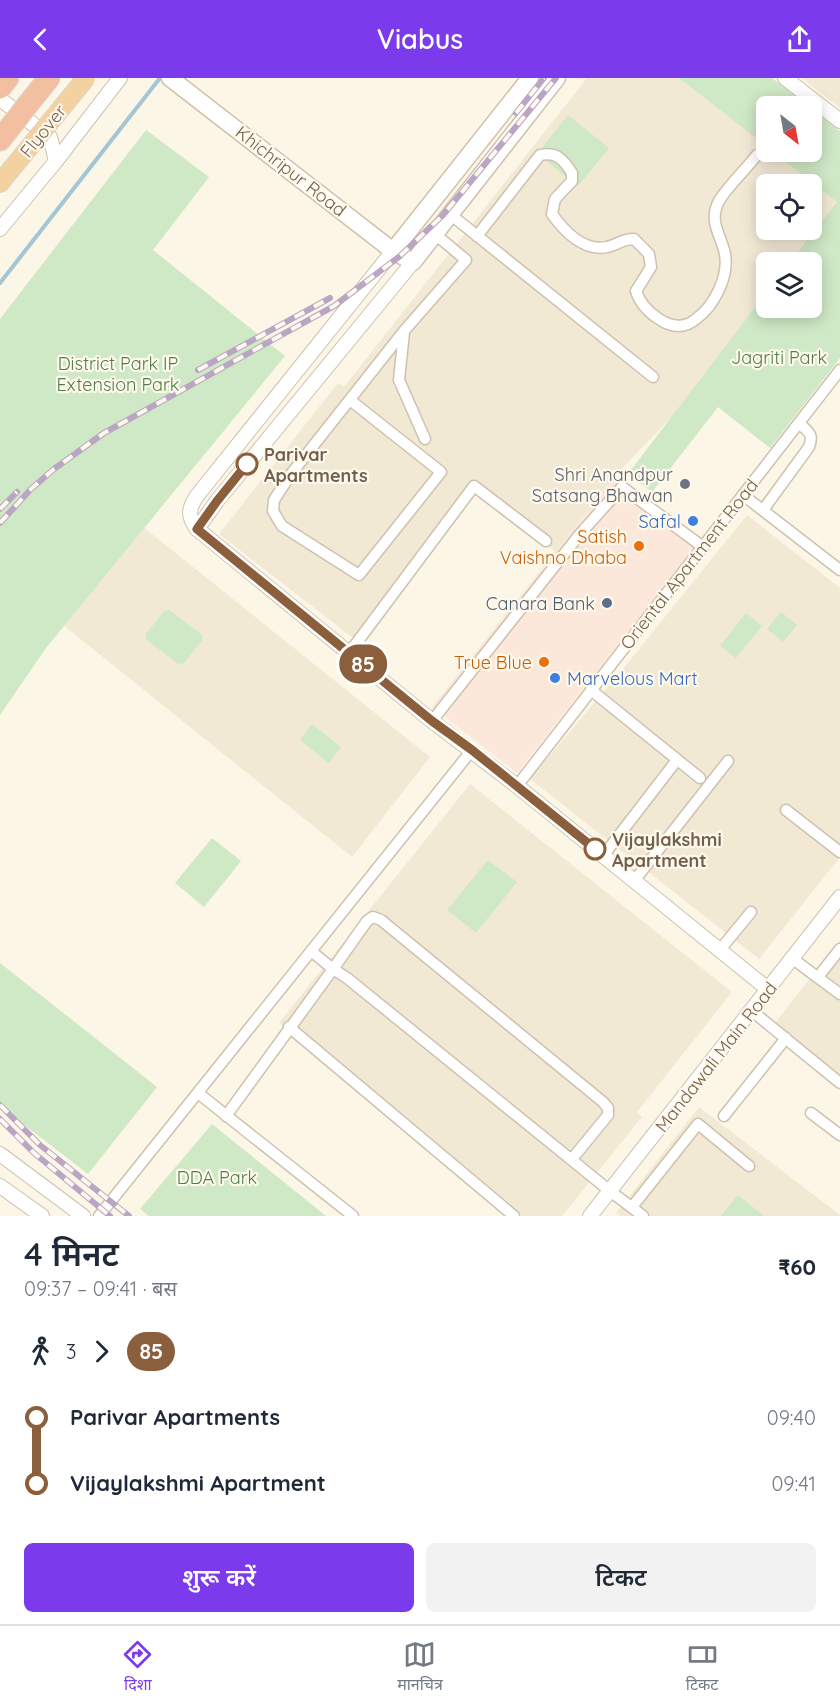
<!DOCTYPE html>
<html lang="hi">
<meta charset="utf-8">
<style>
:root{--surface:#fff;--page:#f2f2f3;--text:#1f2937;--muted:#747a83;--line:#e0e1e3;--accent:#7c3aed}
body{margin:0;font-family:Quicksand,"Noto Sans Devanagari",sans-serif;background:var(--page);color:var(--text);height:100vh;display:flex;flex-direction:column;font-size:22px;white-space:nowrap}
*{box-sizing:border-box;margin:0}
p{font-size:20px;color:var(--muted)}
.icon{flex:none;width:33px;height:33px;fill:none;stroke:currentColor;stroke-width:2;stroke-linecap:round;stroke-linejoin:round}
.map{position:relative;height:1138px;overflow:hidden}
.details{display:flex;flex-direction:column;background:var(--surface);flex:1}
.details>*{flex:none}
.badge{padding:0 12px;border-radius:20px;font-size:21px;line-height:39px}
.needle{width:39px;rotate:149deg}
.buttons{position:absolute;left:756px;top:18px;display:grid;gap:12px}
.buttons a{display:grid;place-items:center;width:66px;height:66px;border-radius:9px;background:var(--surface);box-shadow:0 3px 15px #0003;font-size:30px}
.map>.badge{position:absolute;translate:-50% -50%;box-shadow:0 0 0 3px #fff}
.legs{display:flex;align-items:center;gap:9px;height:66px;padding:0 24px;font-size:20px}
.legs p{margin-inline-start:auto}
.summary{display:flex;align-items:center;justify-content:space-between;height:102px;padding:0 24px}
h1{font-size:33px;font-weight:600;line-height:45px}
.cta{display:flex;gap:12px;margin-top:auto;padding:12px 24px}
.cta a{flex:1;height:69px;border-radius:9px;background:var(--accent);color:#fff;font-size:24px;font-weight:600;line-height:69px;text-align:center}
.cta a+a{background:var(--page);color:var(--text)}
ul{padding:0 24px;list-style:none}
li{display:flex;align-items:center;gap:21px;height:66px;font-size:22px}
li i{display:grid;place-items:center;width:9px;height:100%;margin:0 8px;background:currentColor}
li i::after{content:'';width:15px;height:15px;margin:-8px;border:4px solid;border-radius:50%;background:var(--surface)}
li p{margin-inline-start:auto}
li:first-child i{background:linear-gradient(#0000 50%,currentColor 0)}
li:last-child i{background:linear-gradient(currentColor 50%,#0000 0)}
header{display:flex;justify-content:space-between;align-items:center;height:78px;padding:0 24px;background:var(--accent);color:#fff;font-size:27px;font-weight:600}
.dock{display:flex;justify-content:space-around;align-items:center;height:84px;border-top:2px solid var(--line);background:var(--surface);font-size:16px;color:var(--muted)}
.dock a{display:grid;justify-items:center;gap:3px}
.dock .selected{color:var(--accent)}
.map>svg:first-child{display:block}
</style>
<header><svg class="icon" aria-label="back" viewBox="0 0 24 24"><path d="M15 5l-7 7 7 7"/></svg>Viabus<svg class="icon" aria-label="share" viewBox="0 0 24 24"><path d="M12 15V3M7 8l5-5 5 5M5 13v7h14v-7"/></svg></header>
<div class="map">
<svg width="840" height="1138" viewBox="0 0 840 1138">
<rect width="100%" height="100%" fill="#fbf6e6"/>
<g fill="#f2e9d5" fill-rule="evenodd">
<path d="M587,0h92l87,68v6h7l65,50 -48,60h-24v31l-88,117 -64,67 -58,75 -84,-65 -119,151 -134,-104 119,-151 6,4zM766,106h46v46h-46z"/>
<path d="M802,0h38v30z"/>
<path d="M747,437l93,73v269l-81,102 -229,-180 97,-115z"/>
<path d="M143,449l287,230 -78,100 -289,-232z"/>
<path d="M470,706l262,208 -95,120 5,5 -80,99h-39l-244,-193z"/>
<path d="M840,862v135l-65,-52z"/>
<path d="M699,1029l141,108v1h-219l-5,-3z"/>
</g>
<path fill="#fbe8da" d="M614,399l14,6 70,60 -181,230 -85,-66z"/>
<g fill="#cfe8c5">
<path d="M679,0h93l36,28h-42v40z"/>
<path d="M812,31l28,22v227l-70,90 -52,-41 -66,85 -24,-18 138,-181v15h46v-46h-22l47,-60 -64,-50h39z"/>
<path d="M568,37l41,33 -31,38 -41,-32z"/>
<path d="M146,52l63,47 -56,73 132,106 -239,292 -46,67v-396z"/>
<path d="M169,532l33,25v5l-18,23 -6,1 -32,-25v-5l18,-23z"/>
<path d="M781,534l16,13 -14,17 -16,-13z"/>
<path d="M746,535l16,13 -26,32 -16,-12z"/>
<path d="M312,646l29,23 -12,16 -29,-23z"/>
<path d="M212,760l29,23 -37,46 -29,-24z"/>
<path d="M488,782l29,22 -41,51 -29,-23z"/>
<path d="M0,885l157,124 -69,87 -88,-68z"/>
<path d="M212,1046l114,92h-177l-9,-7z"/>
<path d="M738,1117l26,21h-43z"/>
</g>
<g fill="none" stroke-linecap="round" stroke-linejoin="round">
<path stroke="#a2c6d5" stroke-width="4" d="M0,205l160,-205"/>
<defs>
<g id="minor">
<path d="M450,136l203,163"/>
<path d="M477,158l63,-81c17,-3 23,4 32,18v8l-17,18 -3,15c12,17 32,38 55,33 11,-2 13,-8 27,-8l15,15 2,13 -15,24c4,13 12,21 23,28 12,8 25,10 37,0 18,-13 33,-42 29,-65 -4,-19 -17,-33 -6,-53 8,-14 28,-33 38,-46"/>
<path d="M404,254l-5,48 26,59"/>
<path d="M350,322l91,72 -82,103 -77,-49 -9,-15 1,-11 17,-26 113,-143 62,-71 -31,-26"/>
<path d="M743,417l97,75"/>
<path d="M763,432l46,-63c5,-14 -1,-15 -10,-24"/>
<path d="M349,575l125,-167 72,55"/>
<path d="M591,612l109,88"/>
<path d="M432,643l148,-187 42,-47 81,60"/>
<path d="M517,708l323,-416"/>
<path d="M786,732l54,42"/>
<path d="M603,778l74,-96"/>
<path d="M634,803l94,-120"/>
<path d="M719,873l32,-39"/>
<path d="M793,881l47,35"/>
<path d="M818,899l22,-28"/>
<path d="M752,933l88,72"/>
<path d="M289,949l225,189"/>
<path d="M198,1015l155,123"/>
<path d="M811,1035l29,22"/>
<path d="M226,1038l107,-147 -22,-18"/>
<path d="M724,1038l62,-78"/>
<path d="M572,1081l36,-44v-7l-5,-6 -222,-182 -8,-3 -6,4 -34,48 14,9 263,213 33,25"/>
<path d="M632,1129l66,-83 51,42"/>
<path d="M99,1138l373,-466"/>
</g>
<g id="tertiary">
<path d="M785,0l55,43"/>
<path d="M0,21l50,38 6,24"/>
<path d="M0,151l56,-68 64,-83"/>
<path d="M393,173l-197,246c-8,13 -8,20 1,32l235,192 85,65 252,204"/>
<path d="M197,451l20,-28 196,-239"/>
<path d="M0,1076l83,62"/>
<path d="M0,1108l42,30"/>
<path d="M590,1138l250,-319"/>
</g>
<g id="secondary">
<path d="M170,0l223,173 20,11 144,-184"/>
<path d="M393,173l137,-173"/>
</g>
<path id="trunk" d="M0,105l37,-45"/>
<g id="motorway">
<path d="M0,10l8,-10"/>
<path d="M25,30l24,-30"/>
<path d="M0,62l15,-19"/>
</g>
</defs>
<use href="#minor" stroke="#cec1b0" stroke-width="13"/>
<use href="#tertiary" stroke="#cec1b0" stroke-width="16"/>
<use href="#secondary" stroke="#cfc0aa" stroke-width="19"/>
<use href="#trunk" stroke="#dbd5d0" stroke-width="20"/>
<use href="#motorway" stroke="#dbd5d0" stroke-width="23"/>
<use href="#minor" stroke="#fff" stroke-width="10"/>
<use href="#tertiary" stroke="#fff" stroke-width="14"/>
<use href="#secondary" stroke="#fff" stroke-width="16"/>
<use href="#trunk" stroke="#f4d1a1" stroke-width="18"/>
<use href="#motorway" stroke="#f2c0a0" stroke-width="21"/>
<defs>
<g id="rail">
<path d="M516,35l28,-35"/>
<path d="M198,292l132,-72"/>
<path d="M0,431l17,-17"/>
<path d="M0,445l31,-34 23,-20 50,-36 230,-127 66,-50 43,-41 113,-137"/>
<path d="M0,1027l40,40 89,71"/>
<path d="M0,1041l34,34 76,63"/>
</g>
</defs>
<use href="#rail" stroke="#baa5c4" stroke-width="6"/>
<use href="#rail" stroke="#fef9ec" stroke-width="4" stroke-dasharray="11" stroke-linecap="butt"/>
<defs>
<path id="trunk-bridge" d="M37,60l49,-60"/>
<path id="motorway-bridge" d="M15,43l10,-13"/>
</defs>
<use href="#trunk-bridge" stroke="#dbd5d0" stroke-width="20" stroke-linecap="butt"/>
<use href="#motorway-bridge" stroke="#dbd5d0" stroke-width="23" stroke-linecap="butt"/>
<use href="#trunk-bridge" stroke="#f4d1a1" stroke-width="18"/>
<use href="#motorway-bridge" stroke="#f2c0a0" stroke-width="21"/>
</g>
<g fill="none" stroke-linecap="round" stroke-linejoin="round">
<defs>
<path id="line-1" d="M247,386l-30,37 -20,28 235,192 40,29 123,99"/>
</defs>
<use href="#line-1" stroke="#fff" stroke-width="14"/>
<use href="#line-1" stroke="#8b5e3c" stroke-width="9"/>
</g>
<g fill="#fff" stroke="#8b5e3c" stroke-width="3">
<circle cx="247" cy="386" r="10"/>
<circle cx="595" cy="771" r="10"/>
</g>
<circle fill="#6b7280" stroke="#fef9ec" stroke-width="2" cx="685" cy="406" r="6"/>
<g fill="#3f7fe0" stroke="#fef9ec" stroke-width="2">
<circle cx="693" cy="443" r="6"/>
<circle cx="555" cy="600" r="6"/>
</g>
<g fill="#e8710a" stroke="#fef9ec" stroke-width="2">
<circle cx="639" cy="468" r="6"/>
<circle cx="544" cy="584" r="6"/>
</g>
<circle fill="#5c6f8a" stroke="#fef9ec" stroke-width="2" cx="607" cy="525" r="6"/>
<g text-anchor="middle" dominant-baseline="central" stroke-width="4.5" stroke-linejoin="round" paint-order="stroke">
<g font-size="18" fill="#735f4c" stroke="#fef9ec">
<text transform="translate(43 53) rotate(-51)">Flyover</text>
<text transform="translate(291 93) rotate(38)">Khichripur Road</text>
<text transform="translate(689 486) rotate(-52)">Oriental Apartment Road</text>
<text transform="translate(716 979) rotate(-52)">Mandawali Main Road</text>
</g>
<g font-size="18" fill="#517e47" stroke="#fef9ec">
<text x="779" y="279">Jagriti Park</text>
<text x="118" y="285">District Park IP<tspan x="118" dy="21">Extension Park</tspan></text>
<text x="217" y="1099">DDA Park</text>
</g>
<g font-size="18" font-weight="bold" fill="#735f4c" stroke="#fef9ec" text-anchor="start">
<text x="264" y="376">Parivar<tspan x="264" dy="21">Apartments</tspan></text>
<text x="612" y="761">Vijaylakshmi<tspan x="612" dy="21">Apartment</tspan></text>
</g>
<g font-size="18" fill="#5b616d" stroke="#fef9ec" text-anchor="end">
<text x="673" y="396">Shri Anandpur<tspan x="673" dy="21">Satsang Bhawan</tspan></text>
</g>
<g font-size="18" fill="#366cbe" stroke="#fef9ec" text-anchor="end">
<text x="681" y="443">Safal</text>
<text x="567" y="600" text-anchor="start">Marvelous Mart</text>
</g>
<g font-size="18" fill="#c56008" stroke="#fef9ec" text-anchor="end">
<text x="627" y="458">Satish<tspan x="627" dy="21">Vaishno Dhaba</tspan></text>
<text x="532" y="584">True Blue</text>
</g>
<g font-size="18" fill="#4e5e75" stroke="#fef9ec" text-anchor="end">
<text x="595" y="525">Canara Bank</text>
</g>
</g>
</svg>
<div class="buttons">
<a><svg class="needle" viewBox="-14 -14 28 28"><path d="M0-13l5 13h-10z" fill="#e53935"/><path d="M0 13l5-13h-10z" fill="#747a83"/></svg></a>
<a><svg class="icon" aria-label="locate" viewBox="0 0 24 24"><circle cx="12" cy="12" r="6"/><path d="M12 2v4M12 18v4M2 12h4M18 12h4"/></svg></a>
<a><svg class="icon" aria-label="layers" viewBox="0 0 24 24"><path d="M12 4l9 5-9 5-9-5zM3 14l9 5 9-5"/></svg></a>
</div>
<b class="badge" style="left:363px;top:586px;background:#8b5e3c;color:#fff">85</b>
</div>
<section class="details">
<div class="summary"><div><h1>4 मिनट</h1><p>09:37 – 09:41 · बस</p></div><b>₹60</b></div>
<div class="legs"><svg class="icon" aria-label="walk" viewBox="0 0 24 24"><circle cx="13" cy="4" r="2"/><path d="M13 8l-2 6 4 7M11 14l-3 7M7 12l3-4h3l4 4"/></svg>3<svg class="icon" aria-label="forward" viewBox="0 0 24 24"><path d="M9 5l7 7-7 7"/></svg><b class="badge" style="background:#8b5e3c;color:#fff">85</b></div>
<ul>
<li><i style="color:#8b5e3c"></i><b>Parivar Apartments</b><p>09:40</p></li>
<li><i style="color:#8b5e3c"></i><b>Vijaylakshmi Apartment</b><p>09:41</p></li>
</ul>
<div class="cta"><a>शुरू करें</a><a>टिकट</a></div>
</section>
<nav class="dock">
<a class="selected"><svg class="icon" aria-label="directions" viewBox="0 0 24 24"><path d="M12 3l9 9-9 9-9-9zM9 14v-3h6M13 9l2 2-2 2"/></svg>दिशा</a>
<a><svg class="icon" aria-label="map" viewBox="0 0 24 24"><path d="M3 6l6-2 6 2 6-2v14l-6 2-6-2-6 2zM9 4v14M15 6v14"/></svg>मानचित्र</a>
<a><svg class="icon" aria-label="tickets" viewBox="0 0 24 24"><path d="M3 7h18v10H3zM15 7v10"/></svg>टिकट</a>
</nav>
